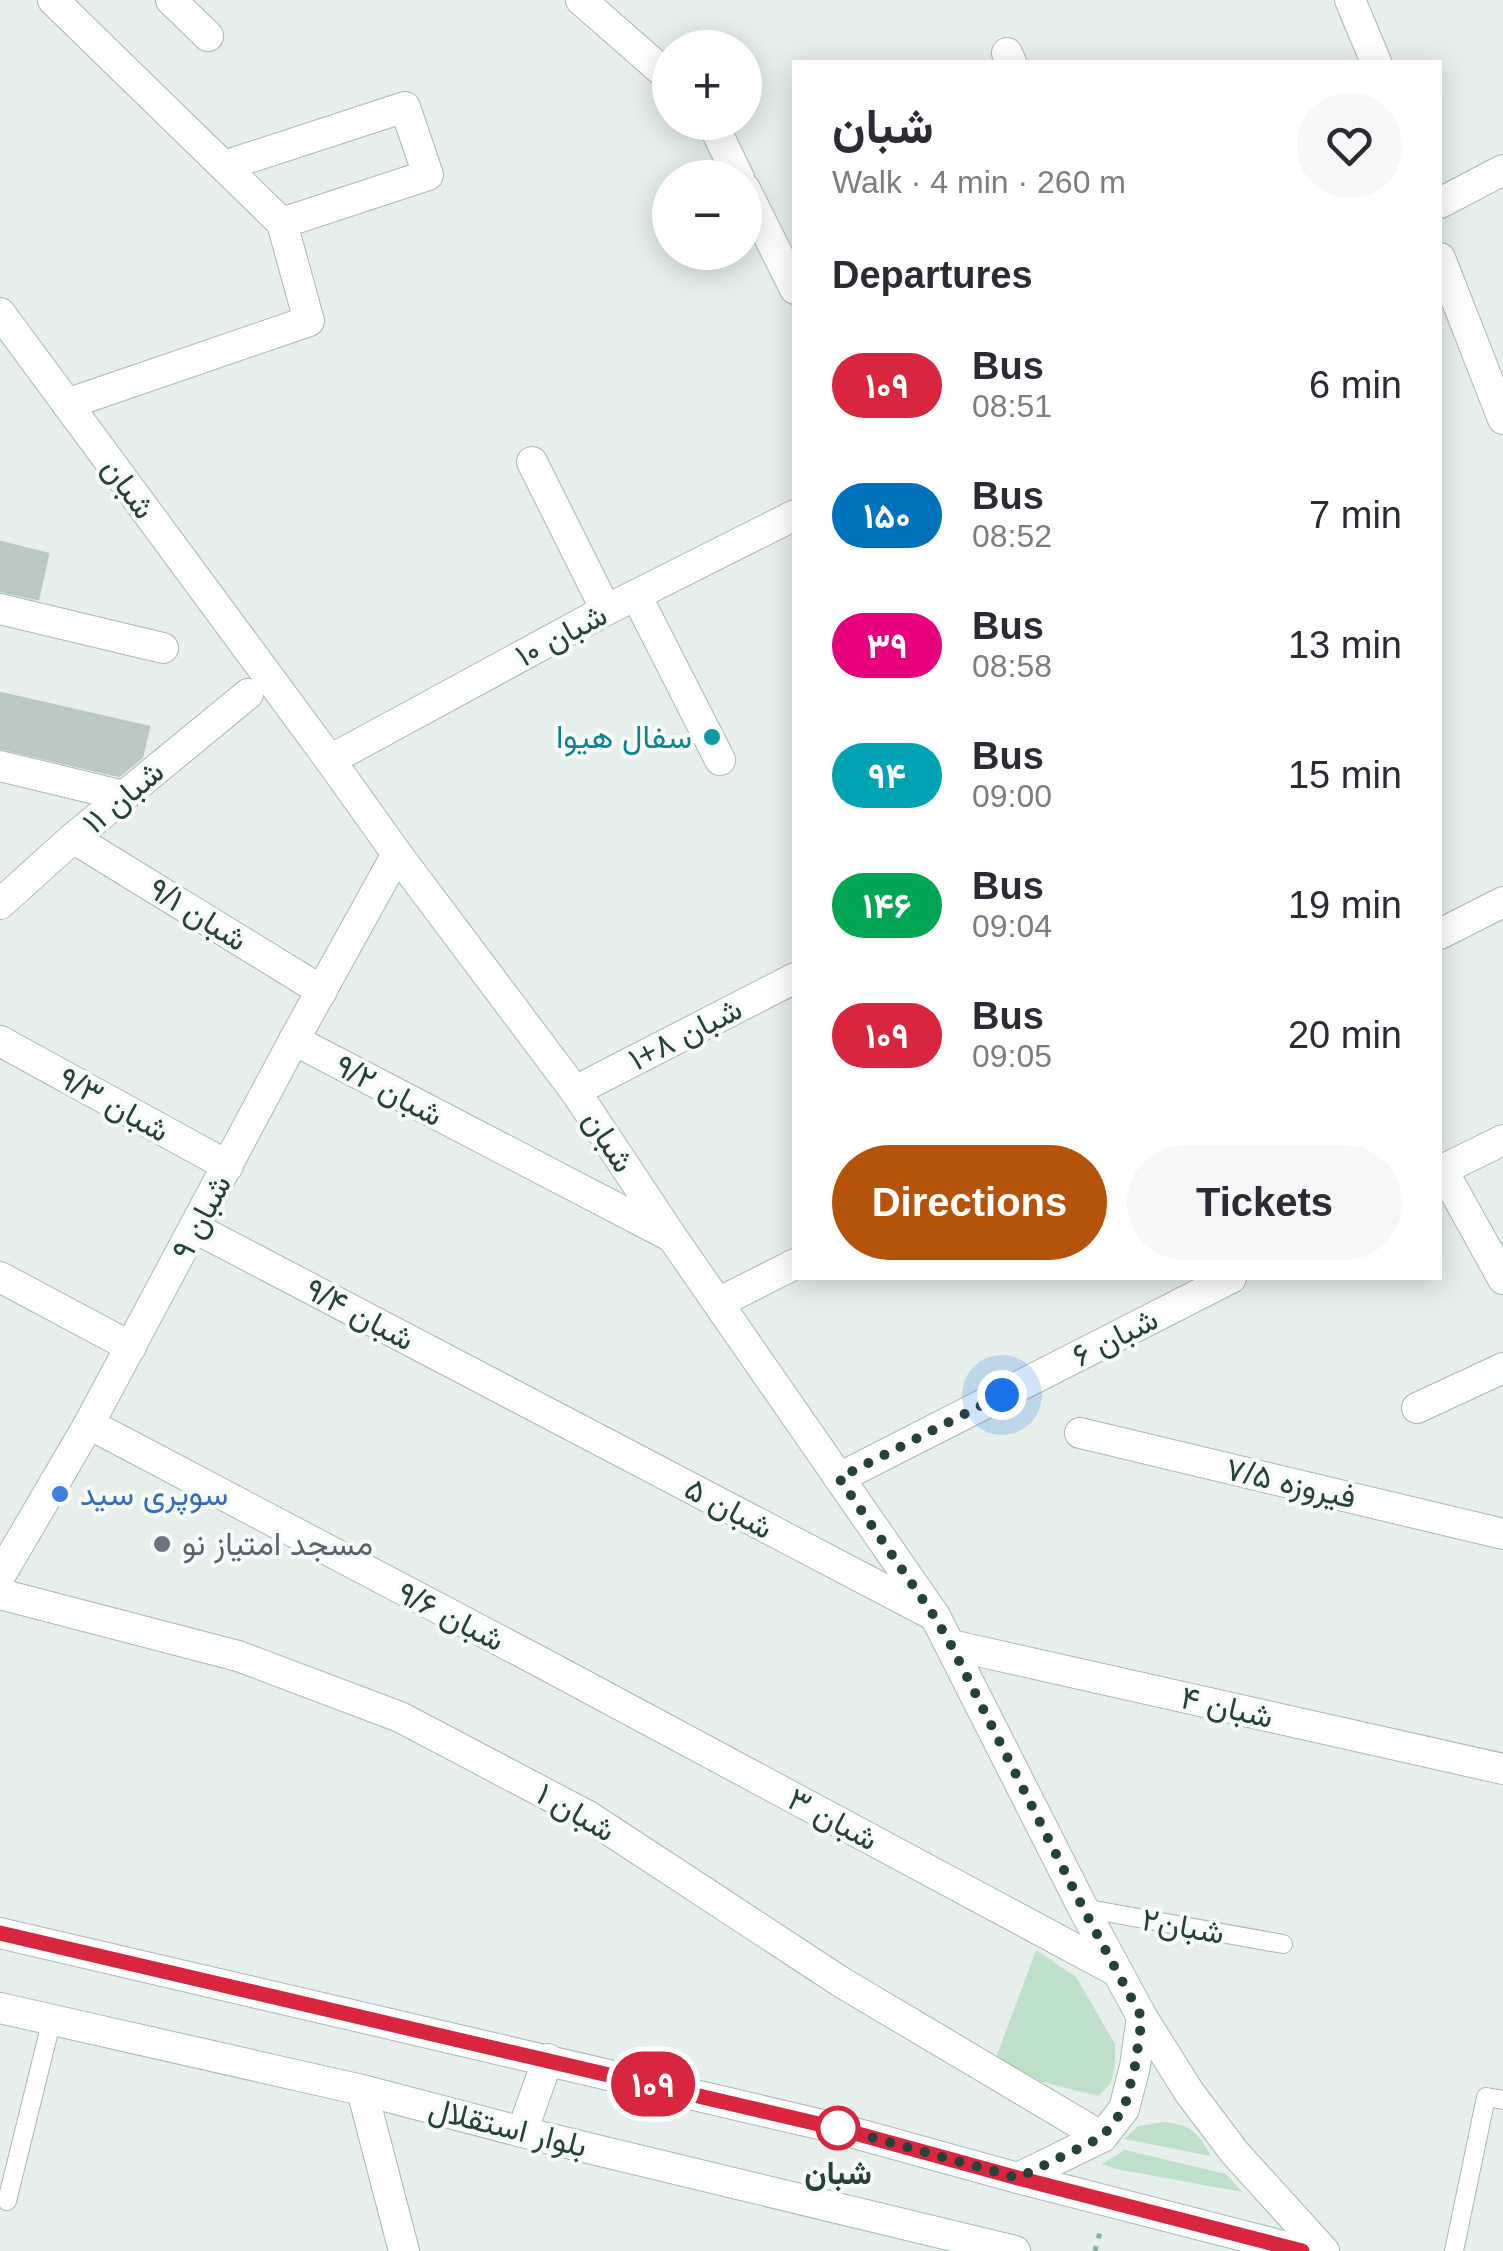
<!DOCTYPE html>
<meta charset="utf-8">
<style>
:root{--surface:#fff;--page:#f7f7f7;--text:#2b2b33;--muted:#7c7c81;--accent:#b45309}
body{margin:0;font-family:Helvetica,Vazirmatn,sans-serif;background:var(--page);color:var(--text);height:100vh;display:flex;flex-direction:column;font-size:38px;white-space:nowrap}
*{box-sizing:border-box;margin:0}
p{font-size:32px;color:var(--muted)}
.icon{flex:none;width:55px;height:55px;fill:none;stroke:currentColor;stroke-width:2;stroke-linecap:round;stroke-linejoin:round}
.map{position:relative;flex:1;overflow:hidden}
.side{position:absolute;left:792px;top:60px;width:650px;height:1220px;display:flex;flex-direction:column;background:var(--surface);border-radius:0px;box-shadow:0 5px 25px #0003}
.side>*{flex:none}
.badge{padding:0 20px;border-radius:32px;font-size:35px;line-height:65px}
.fabs{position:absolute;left:652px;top:30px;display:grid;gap:20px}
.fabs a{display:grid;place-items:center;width:110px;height:110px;border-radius:50%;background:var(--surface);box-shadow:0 5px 25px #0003;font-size:50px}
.you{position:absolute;width:50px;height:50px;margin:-25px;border:8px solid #fff;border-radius:50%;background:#1a73e8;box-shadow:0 0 0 15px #1a73e833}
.map>.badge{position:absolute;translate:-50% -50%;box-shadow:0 0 0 5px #fff}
h2{padding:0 40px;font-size:38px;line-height:90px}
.round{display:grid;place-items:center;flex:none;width:105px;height:105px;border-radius:52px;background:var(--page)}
.head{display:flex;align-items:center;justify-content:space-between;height:170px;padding:0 40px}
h1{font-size:48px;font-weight:700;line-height:75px}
.primary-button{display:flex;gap:20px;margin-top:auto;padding:20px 40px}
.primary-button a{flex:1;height:115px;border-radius:60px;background:var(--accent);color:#fff;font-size:40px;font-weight:700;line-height:115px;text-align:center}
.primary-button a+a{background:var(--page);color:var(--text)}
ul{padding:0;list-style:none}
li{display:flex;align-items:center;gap:30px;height:130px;padding:0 40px}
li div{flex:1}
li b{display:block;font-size:38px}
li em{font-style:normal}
li .badge{min-width:110px;font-weight:700;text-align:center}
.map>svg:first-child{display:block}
</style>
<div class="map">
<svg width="1503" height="2251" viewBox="0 0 1503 2251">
<rect width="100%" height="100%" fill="#e6efeb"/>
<g fill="#bfe0c8">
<path d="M1036,1950l40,27 39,67v20l-4,19 -13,13 -56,-14 -46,-24z"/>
<path d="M1164,2122c28,3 33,10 47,34l-87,-17 14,-13z"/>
<path d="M1125,2150l101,24 16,18 -126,-23 -14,-5z"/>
</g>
<g fill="#bbcac4" stroke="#b8c9c2" stroke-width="2.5">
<path d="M0,542l48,12 -10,45 -38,-8z"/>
<path d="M0,693l149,34 -7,30 -23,19 -119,-28z"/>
</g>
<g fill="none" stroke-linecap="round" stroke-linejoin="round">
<defs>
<g id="service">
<path d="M1083,1908l200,36"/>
<path d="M7,2201l45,-182"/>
<path d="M1454,2251l32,-154 17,3"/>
</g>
<g id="minor">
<path d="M53,0l229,223 27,98 -242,83"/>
<path d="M171,0l37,36"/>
<path d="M581,0l89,78"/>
<path d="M1350,0l26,62"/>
<path d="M1007,53l4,9"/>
<path d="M712,122l27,56"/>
<path d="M224,166l181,-59 23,68 -146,48"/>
<path d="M745,189l50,100"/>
<path d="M1440,203l63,-33"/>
<path d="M1440,258l63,161"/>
<path d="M532,462l74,148"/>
<path d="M636,595l84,165"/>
<path d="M0,609l163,39"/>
<path d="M330,760l276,-150 189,-95"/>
<path d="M0,766l124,30"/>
<path d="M73,838l249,153"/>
<path d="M0,904l73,-66 175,-144"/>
<path d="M1440,934l63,-32"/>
<path d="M294,1040l378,197"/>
<path d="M0,1041l228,125"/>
<path d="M575,1091l220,-113"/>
<path d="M1442,1169l61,110"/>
<path d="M1440,1171l63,-31"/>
<path d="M195,1228l740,388"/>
<path d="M0,1277l131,70"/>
<path d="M718,1303l77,-39"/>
<path d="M1417,1408l86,-40"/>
<path d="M89,1424l459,242 570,306"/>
<path d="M1080,1433l423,101"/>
<path d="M839,1478l392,-200"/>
<path d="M0,1576l89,-152 205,-384 103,-186"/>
<path d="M0,1594l238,62 162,61 188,99 253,166 261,155"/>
<path d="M951,1645l552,124"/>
<path d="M362,2090l42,161"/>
</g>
<g id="tertiary">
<path d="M0,313l330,447 67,94 178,237 97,146 263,379 148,292 59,109 47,75 46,61 89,98"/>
<path d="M1018,2178l84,-41 22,-28 11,-43 7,-49"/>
</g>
<g id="secondary">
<path d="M0,1933l840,196 178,49 284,73"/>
<path d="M0,2008l362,82 160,42 493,119"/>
<path d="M522,2132l26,-73"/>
</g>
</defs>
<use href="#service" stroke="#a8b8b2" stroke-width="20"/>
<use href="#minor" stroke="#a8b8b2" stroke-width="32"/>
<use href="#tertiary" stroke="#a8b8b2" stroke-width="32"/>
<use href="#secondary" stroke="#a4bbb3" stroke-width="32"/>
<path stroke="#86b3a5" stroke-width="5" stroke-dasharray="5 8" stroke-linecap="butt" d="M1095,2251l6,-23"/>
<use href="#service" stroke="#fff" stroke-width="18"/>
<use href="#minor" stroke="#fff" stroke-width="30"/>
<use href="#tertiary" stroke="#fff" stroke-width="30"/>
<use href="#secondary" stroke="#fff" stroke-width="30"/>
</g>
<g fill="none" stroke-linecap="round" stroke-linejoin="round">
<defs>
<path id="line" d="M0,1933l840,196 178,49 284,73"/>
</defs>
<use href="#line" stroke="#fff" stroke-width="22"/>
<use href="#line" stroke="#d7263d" stroke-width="15"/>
<path stroke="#24423a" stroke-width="10" stroke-dasharray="0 18" d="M838,2128l180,50 84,-41 22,-28 11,-43 7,-48 -59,-110 -132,-263 -17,-29 -95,-138 163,-83"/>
</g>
<circle fill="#0f9aa8" stroke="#f7fbf9" stroke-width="4" cx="712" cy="737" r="10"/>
<circle fill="#3f7fe0" stroke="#f7fbf9" stroke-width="4" cx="60" cy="1494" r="10"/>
<circle fill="#6b7280" stroke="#f7fbf9" stroke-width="4" cx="162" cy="1544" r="10"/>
<circle fill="#fff" stroke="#d7263d" stroke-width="5" cx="838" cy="2128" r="20"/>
<g text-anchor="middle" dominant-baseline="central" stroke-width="8" stroke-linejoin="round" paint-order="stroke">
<g font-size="32" fill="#24423a" stroke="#f7fbf9">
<text transform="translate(129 488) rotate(54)">شبان</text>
<text transform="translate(561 635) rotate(-28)">۱۰ شبان</text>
<text transform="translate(123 797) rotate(-40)">۱۱ شبان</text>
<text transform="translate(198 914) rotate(32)">۹/۱ شبان</text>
<text transform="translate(685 1034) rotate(-27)">۱+۸ شبان</text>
<text transform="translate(389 1090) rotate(28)">۹/۲ شبان</text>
<text transform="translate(114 1104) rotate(29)">۹/۳ شبان</text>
<text transform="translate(609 1141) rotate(57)">شبان</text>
<text transform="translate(201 1217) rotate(-62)">۹ شبان</text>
<text transform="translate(360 1314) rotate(28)">۹/۴ شبان</text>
<text transform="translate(1115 1337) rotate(-27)">۶ شبان</text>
<text transform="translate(1291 1483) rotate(13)">۷/۵ فیروزه</text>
<text transform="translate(729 1508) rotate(28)">۵ شبان</text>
<text transform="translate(451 1616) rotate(27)">۹/۶ شبان</text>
<text transform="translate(1227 1707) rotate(13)">۴ شبان</text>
<text transform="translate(576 1812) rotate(30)">۱ شبان</text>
<text transform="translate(833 1819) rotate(28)">۳ شبان</text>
<text transform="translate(1183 1926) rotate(10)">شبان۲</text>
<text transform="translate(508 2127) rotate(14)">بلوار استقلال</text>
</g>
<g font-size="32" fill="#0d838f" stroke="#f7fbf9" text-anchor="end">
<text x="692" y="737">سفال هیوا</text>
</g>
<g font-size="32" fill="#366cbe" stroke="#f7fbf9" text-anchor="start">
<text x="80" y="1494">سوپری سید</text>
</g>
<g font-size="32" fill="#5b616d" stroke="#f7fbf9" text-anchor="start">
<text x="182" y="1544">مسجد امتیاز نو</text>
</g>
<g font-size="32" font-weight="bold" fill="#24423a" stroke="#f7fbf9">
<text x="838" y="2173">شبان</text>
</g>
</g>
</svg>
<div class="fabs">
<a>+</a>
<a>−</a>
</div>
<div class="you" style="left:1002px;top:1395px"></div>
<b class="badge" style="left:653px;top:2084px;background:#d7263d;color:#fff">۱۰۹</b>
<section class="side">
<div class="head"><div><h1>شبان</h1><p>Walk · 4 min · 260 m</p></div><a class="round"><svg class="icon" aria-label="heart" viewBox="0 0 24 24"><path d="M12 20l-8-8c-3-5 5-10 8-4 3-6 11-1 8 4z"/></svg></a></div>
<h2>Departures</h2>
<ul>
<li><span class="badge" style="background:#d7263d;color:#fff">۱۰۹</span><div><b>Bus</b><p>08:51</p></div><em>6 min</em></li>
<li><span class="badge" style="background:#0072bc;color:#fff">۱۵۰</span><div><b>Bus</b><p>08:52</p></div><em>7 min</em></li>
<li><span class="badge" style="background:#e6007e;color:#fff">۳۹</span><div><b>Bus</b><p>08:58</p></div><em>13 min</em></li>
<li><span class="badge" style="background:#00a3b4;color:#fff">۹۴</span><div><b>Bus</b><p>09:00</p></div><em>15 min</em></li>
<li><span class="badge" style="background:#00a651;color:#fff">۱۴۶</span><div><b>Bus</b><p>09:04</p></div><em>19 min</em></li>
<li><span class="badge" style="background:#d7263d;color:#fff">۱۰۹</span><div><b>Bus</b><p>09:05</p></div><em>20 min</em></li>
</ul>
<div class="primary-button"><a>Directions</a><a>Tickets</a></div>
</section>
</div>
